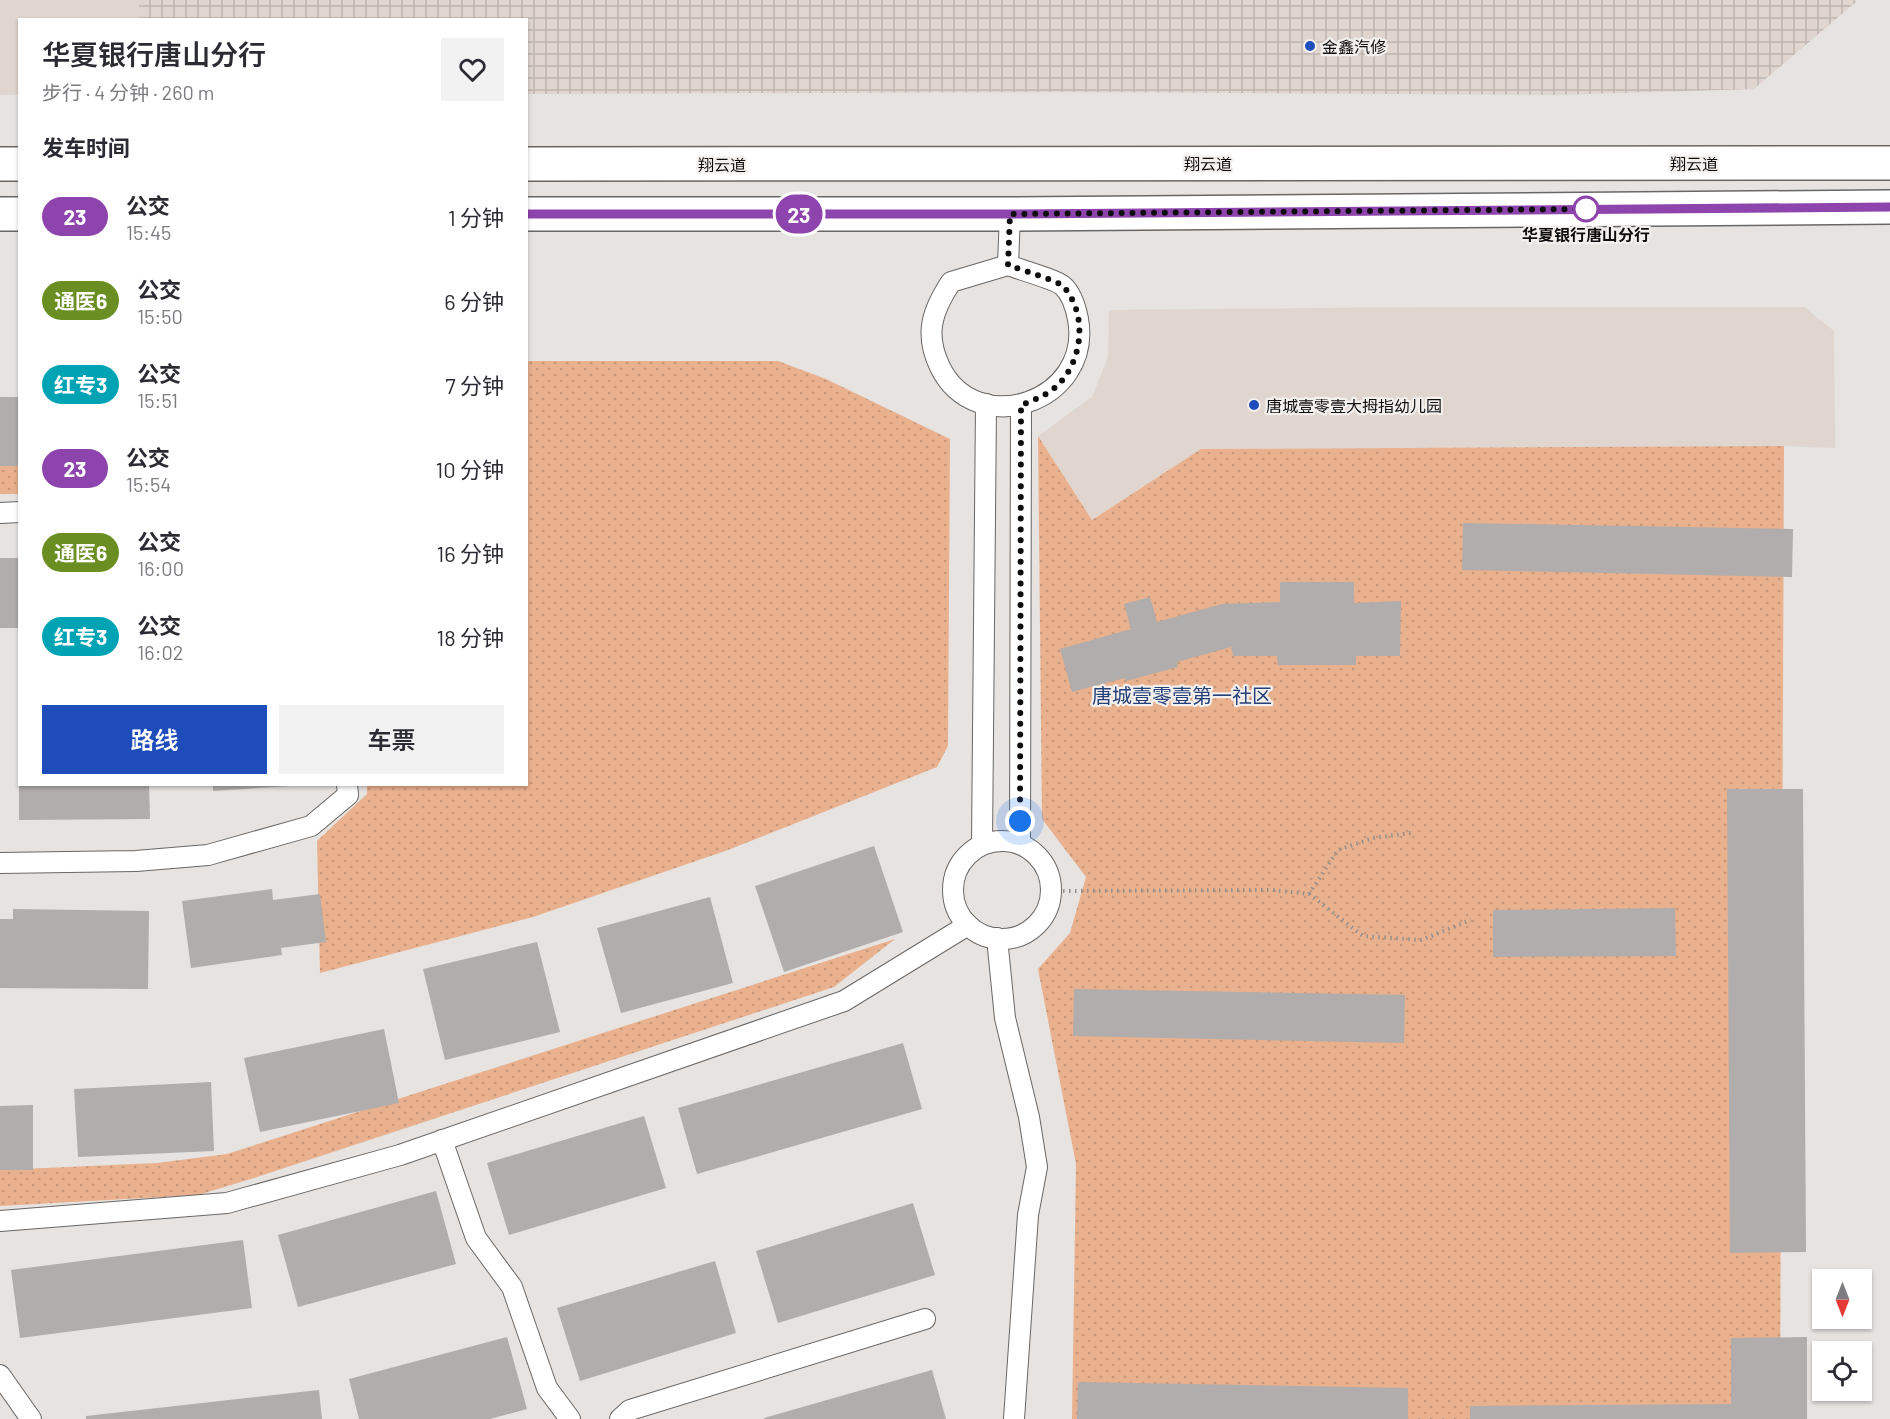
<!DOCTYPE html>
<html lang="zh">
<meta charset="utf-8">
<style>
:root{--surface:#fff;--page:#f2f2f3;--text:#2b2b33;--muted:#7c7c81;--accent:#1e4dbb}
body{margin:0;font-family:Barlow,"Noto Sans SC",sans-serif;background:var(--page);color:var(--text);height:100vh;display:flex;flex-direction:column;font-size:22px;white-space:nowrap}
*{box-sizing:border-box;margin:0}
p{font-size:20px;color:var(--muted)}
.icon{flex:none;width:33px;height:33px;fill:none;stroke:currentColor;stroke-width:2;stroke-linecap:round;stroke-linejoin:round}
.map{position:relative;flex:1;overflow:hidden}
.drawer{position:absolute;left:18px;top:18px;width:510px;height:768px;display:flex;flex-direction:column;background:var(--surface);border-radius:0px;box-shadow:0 2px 4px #0004}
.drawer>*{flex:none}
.badge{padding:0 12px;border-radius:20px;font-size:21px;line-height:39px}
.needle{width:39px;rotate:180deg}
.tools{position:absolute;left:1812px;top:1269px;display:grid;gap:12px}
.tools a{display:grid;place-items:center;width:60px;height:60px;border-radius:0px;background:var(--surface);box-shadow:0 2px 4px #0004;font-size:30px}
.you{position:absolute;width:30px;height:30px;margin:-15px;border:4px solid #fff;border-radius:50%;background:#1a73e8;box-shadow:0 0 0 9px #1a73e833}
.map>.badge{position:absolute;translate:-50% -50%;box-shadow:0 0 0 3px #fff}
h2{padding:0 24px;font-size:22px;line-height:54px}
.round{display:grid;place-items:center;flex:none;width:63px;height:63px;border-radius:0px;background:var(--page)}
.summary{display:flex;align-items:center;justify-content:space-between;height:102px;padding:0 24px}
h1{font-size:28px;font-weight:600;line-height:45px}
.cta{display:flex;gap:12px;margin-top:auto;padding:12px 24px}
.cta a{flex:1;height:69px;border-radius:0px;background:var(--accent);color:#fff;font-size:24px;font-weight:600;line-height:69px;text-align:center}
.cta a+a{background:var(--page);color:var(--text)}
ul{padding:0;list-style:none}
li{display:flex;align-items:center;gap:18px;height:84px;padding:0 24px}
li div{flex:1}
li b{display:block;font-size:22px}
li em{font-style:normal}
li .badge{min-width:66px;font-weight:700;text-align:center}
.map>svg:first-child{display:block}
</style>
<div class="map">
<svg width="1890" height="1419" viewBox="0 0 1890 1419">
<defs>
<pattern id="industrial-grid" width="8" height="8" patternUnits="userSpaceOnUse" patternTransform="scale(1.5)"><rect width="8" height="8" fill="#e0d5cf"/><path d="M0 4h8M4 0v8" fill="none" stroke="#bfb6b1"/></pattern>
<pattern id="garden-dots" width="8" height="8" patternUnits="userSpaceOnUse" patternTransform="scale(1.5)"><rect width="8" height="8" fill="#eab18e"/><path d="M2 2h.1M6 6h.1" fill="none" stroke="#c89779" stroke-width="1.8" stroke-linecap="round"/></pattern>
</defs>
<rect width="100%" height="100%" fill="#e6e3e1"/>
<g fill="#e0d5cf">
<path d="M0,0h139v19l-119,1 -1,75h-19z"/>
<path d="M1428,307h376l30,24 1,117 -51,-2 -583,3 -109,71 -54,-84 54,-39 16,-40 1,-47z"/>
</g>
<path fill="url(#industrial-grid)" d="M139,0h1717v2l-102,87 -198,6 -491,-3 -538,2 -1,-74 -387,-1z"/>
<g fill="url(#garden-dots)">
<path d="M527,361h251l48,18 124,60 -2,307 -11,21 -209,83 -195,67 -213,56 -3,-132 50,-47v-9l159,-1z"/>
<rect x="0" y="423" width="19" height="71"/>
<path d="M1038,436l54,84 109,-71 583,-3 -4,973h-708l4,-255 -38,-195 32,-36 16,-56 -44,-58z"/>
<path d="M895,939l-61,48 -580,191 -56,17 -198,11v-36l157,-7 70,-9z"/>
</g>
<g fill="#b0adac">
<rect x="0" y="397" width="20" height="69"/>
<path d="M1463,523l330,6 -1,48 -330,-7z"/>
<rect x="0" y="558" width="20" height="70"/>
<path d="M1280,582h74v21l47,-2 -1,55h-44v9h-78l-1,-9h-44l-2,-9 -54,15 1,5 -52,14 -1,-3 -53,14 -12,-43 71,-20 -7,-25 26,-7 7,25 65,-18 58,-2z"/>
<path d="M19,784h130l1,35 -131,1z"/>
<path d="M213,784h78v2l-78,5z"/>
<path d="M1727,789h76l3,463 -76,1z"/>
<path d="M874,846l29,86 -119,40 -29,-86z"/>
<path d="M272,889l1,11 47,-6 6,48 -45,6 1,7 -91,13 -9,-67z"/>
<path d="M710,897l23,86 -112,30 -24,-85z"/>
<path d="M1675,908l1,48 -183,1v-47z"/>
<path d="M13,909l136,2 -1,78 -148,-1v-69h13z"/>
<path d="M537,942l23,90 -115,28 -22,-91z"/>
<path d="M1074,989l331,6 -1,48 -331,-7z"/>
<path d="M384,1029l15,74 -139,29 -16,-74z"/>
<path d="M903,1043l19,66 -225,65 -19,-66z"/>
<path d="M211,1082l3,69 -136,6 -4,-68z"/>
<path d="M33,1105v65h-33v-64z"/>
<path d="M644,1116l22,72 -157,47 -22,-72z"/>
<path d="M436,1191l20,73 -158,43 -20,-72z"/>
<path d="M913,1203l22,72 -157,48 -22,-72z"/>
<path d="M243,1240l9,68 -232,30 -9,-68z"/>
<path d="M715,1261l21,72 -156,48 -23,-73z"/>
<path d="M507,1337l20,72 -37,10h-131l-10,-40z"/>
<path d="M1807,1337v82h-337v-13l261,-2v-66z"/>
<path d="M932,1370l14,49h-182v-1z"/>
<path d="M1078,1382l330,6v31h-331z"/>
<path d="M319,1390l3,29h-236v-3z"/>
</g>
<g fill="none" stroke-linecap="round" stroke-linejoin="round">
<defs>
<g id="service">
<path d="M1008,265c10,4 49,15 55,21 9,8 13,23 15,33 15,83 -102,122 -138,48 -16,-33 -8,-56 11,-85z"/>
<path d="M1008,265l2,-51"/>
<path d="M0,513l20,-1"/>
<circle cx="1002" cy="890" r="49"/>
<path d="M1020,844l1,-439"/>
<path d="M982,845l4,-441"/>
<path d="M0,863l136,-2 72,-6 103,-29 37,-31 -1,-11"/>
<path d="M997,938l8,80 24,99 8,50 -9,48 -14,204"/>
<path d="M442,1140l34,98 36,49 35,101 23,31"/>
<path d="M0,1221l227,-18 173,-48 444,-154 124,-76"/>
<path d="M0,1375l31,44"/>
<path d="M620,1419l10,-9 295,-91"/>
</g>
<g id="primary">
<path d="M0,164h20"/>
<path d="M526,164l1364,-1"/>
<path d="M0,214h20"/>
<path d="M526,214h484l880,-7"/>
</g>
</defs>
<use href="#service" stroke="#696765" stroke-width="22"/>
<use href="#primary" stroke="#696765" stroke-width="36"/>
<g stroke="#92908f" stroke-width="4" stroke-dasharray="1.5 4.5" stroke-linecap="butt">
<path d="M1051,891l221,-1 37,4 54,42 58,4 50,-20"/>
<path d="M1309,894l29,-44 35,-12 38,-5"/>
</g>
<use href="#service" stroke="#fff" stroke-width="20"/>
<use href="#primary" stroke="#fff" stroke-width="33"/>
</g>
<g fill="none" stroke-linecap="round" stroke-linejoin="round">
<defs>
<path id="line" d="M526,214h484l880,-7"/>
</defs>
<use href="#line" stroke="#fff" stroke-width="14"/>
<use href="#line" stroke="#8e44ad" stroke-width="9"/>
<path stroke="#0e0d0d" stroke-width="6" stroke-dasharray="0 10.8" d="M1020,821l1,-416c16,-6 32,-12 43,-27 19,-25 22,-65 0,-91 -5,-6 -46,-18 -56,-22l2,-51 584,-5h-8"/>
</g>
<g fill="#1e4dbb" stroke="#f3f0ee" stroke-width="2">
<circle cx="1310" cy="46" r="6"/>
<circle cx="1254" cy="405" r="6"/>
</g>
<circle fill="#fff" stroke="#8e44ad" stroke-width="3" cx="1586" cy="209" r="12"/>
<g text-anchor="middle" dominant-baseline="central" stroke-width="4.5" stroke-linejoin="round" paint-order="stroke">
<g font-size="16" fill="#0e0d0d" stroke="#f3f0ee" text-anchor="start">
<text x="1322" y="46">金鑫汽修</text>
<text x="1266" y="405">唐城壹零壹大拇指幼儿园</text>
</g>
<g font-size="16" fill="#0e0d0d" stroke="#f3f0ee">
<text x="1208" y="163">翔云道</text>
<text x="1694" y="163">翔云道</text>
<text x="722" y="164">翔云道</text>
</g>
<g font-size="16" font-weight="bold" fill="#0e0d0d" stroke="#f3f0ee">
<text x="1586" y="234">华夏银行唐山分行</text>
</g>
<g font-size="20" fill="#264078" stroke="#f3f0ee">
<text x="1182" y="695">唐城壹零壹第一社区</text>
</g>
</g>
</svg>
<div class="tools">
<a><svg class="needle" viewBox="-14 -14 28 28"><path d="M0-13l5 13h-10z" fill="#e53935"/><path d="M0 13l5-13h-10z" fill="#7c7c81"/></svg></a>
<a><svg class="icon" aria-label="locate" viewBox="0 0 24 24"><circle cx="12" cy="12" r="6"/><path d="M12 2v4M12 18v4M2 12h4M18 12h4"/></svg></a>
</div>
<div class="you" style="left:1020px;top:821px"></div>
<b class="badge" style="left:799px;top:214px;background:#8e44ad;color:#fff">23</b>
<section class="drawer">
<div class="summary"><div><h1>华夏银行唐山分行</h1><p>步行 · 4 分钟 · 260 m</p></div><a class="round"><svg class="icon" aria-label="heart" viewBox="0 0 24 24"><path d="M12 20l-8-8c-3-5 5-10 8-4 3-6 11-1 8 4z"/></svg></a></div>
<h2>发车时间</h2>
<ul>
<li><span class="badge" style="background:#8e44ad;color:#fff">23</span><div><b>公交</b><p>15:45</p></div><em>1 分钟</em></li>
<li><span class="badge" style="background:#6b8e23;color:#fff">通医6</span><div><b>公交</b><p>15:50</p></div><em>6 分钟</em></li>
<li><span class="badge" style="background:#00a3b4;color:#fff">红专3</span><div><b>公交</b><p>15:51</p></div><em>7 分钟</em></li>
<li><span class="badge" style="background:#8e44ad;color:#fff">23</span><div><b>公交</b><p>15:54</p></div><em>10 分钟</em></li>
<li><span class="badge" style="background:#6b8e23;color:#fff">通医6</span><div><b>公交</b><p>16:00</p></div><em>16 分钟</em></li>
<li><span class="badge" style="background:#00a3b4;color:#fff">红专3</span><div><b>公交</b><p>16:02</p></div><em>18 分钟</em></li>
</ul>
<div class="cta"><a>路线</a><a>车票</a></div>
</section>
</div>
